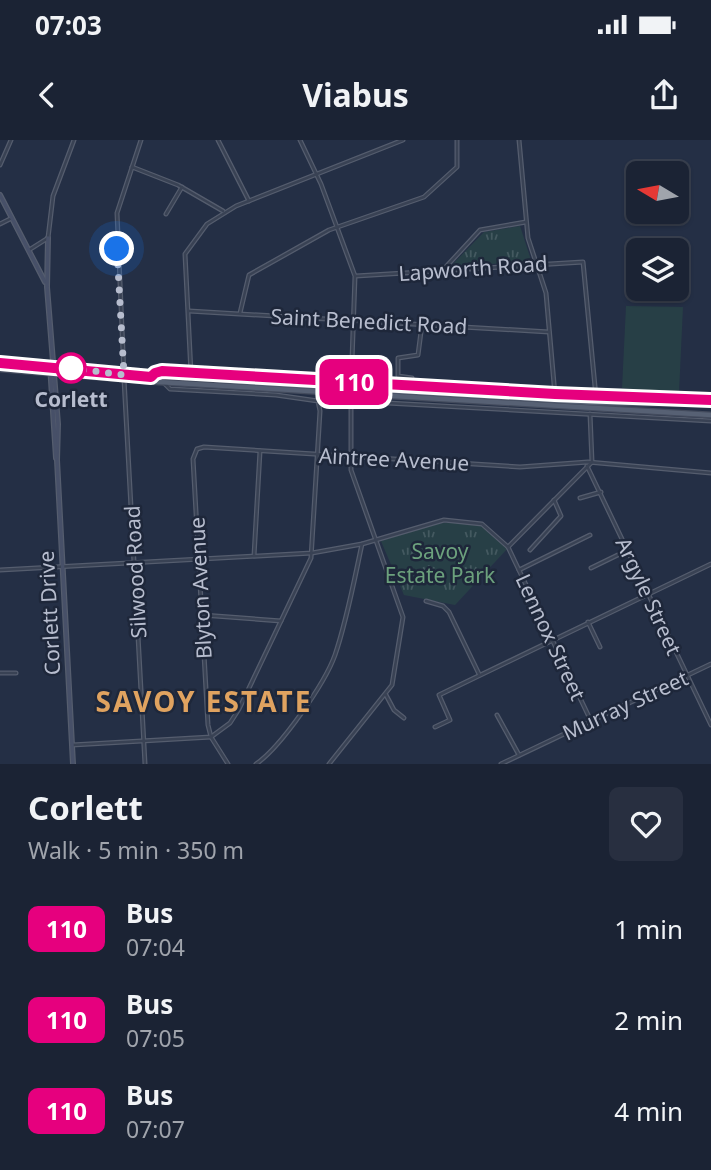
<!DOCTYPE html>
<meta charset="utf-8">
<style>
:root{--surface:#1b2334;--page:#282f40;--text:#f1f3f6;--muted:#a0a4ac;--line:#39404f}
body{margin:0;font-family:"Noto Sans",sans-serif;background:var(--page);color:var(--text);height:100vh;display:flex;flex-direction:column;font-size:26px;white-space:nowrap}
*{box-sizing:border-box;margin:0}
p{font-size:23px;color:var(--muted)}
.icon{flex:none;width:38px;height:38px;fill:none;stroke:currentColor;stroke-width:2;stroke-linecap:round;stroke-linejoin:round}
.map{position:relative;height:624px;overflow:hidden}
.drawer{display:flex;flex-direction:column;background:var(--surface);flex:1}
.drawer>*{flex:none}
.badge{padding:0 14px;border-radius:10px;font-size:24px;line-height:46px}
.needle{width:46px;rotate:280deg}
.fabs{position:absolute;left:626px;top:21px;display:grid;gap:14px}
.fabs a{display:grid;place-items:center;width:63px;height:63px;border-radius:10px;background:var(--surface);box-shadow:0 2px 5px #0004,0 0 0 2px var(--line);font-size:35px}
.you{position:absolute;width:35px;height:35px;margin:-18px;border:5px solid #fff;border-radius:50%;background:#1a73e8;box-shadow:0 0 0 10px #1a73e833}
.map>.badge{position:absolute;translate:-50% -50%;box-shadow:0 0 0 4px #fff}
.round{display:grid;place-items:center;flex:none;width:74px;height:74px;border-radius:10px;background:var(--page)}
.overview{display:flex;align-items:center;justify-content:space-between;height:119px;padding:0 28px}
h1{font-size:33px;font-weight:700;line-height:52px}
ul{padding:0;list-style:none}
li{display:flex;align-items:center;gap:21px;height:91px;padding:0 28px}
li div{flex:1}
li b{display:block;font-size:26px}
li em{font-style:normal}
li .badge{min-width:77px;font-weight:700;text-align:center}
.status{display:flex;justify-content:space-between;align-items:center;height:49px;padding:0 35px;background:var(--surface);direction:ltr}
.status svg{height:19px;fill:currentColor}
header{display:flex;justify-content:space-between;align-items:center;height:91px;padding:0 28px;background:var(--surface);font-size:32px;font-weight:700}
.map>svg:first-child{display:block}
</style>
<div class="status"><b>07:03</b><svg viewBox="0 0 49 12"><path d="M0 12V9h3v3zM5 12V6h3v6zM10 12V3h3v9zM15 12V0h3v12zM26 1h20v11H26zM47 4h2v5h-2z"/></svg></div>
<header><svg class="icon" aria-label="back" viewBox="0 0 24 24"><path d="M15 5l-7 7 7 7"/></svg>Viabus<svg class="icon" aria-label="share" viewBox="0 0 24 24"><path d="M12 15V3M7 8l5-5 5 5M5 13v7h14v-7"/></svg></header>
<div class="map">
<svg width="711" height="624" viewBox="0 0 711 624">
<defs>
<pattern id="park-tufts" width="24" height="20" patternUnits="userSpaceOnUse" patternTransform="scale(1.75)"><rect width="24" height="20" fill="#273f46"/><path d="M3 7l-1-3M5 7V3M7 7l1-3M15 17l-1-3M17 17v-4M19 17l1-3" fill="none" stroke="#445960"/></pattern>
</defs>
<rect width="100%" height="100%" fill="#242f45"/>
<path fill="#273f46" d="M626,166l57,1 -4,86 -57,-5z"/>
<g fill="url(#park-tufts)">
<path d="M520,86l10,31 -1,5 -78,4 33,-34z"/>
<path d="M458,382l21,2 29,24 -53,57 -51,-10 -23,-54 51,-17z"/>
</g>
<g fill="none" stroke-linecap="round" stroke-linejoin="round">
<defs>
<g id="street">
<path d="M218,0l31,61"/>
<path d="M300,0l21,44 34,92 -4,112"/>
<path d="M519,0l9,98 18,55 9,102"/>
<path d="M0,25l11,-25"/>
<path d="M132,27l46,18 45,26"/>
<path d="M166,74l16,-27"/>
<path d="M0,84l12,-6"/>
<path d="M29,110l19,-12 5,-42 21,-56"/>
<path d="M443,130l37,-40 46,-8"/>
<path d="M356,136l227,-14 13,135"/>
<path d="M189,171l360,21"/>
<path d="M240,173l9,-38 80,-45 95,-33 33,-30v-27"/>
<path d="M191,233l-6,-119 22,-30 29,-18 167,-66"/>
<path d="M124,235l-7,-162 24,-73"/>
<path d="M151,237l3,-4 8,-2 393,23 156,6"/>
<path d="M412,238l-14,-2v-18l20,-3 4,-31"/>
<path d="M124,239l21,385"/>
<path d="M351,261l360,20"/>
<path d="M590,274l2,48"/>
<path d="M587,326l124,259"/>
<path d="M580,358l21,-6"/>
<path d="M508,407l84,-85"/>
<path d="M530,410l31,-34 -7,-16"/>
<path d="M254,416l6,-105"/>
<path d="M591,428l37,-18"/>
<path d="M0,430l312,-17 50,-9 82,-24 38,4 26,23 83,174"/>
<path d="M519,430l71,-35"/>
<path d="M426,461l17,5 6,6 30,62"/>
<path d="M202,475l79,6"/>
<path d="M588,482l12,25"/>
<path d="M0,533h16"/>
<path d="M386,555l8,15 10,8"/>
<path d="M497,575l22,40"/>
<path d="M435,587l15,-7 -11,-25 272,-131"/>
<path d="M72,605l139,-8 19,-14 9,-14 72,-151 9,-147 -2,-10 -42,-6 -106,-6 -6,-6"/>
<path d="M228,624l-17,-27 -3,-12 -15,-266 4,-10 7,-2 316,20 68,-5 123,11"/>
<path d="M256,624c25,-17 69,-81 79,-109 12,-35 19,-74 27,-111"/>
<path d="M329,624l63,-79 11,-68 -52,-147v-76"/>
<path d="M501,624l210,-100"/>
</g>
<g id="secondary">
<path d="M0,55l45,87"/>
<path d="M48,98l-1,49 11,137 -1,36 16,304"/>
<path d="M50,225l6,93"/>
</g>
<g id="primary">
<path d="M0,223l254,20 342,20h115"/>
<path d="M0,229l159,13 552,33"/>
</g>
</defs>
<use href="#street" stroke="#555d6e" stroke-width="5"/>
<use href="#secondary" stroke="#555d6e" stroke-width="6"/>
<use href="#primary" stroke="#434b5d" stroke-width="7"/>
<use href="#street" stroke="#394254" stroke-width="2.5"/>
<use href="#secondary" stroke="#475068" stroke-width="3.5"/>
<use href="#primary" stroke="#576174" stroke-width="4.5"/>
</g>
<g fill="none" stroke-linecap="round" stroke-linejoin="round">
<defs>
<path id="line" d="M0,223l151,14 4,-4 7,-2 393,23 156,6"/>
</defs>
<use href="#line" stroke="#fff" stroke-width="16"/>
<use href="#line" stroke="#e6007e" stroke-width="10"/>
<path stroke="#b7bdce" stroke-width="7" stroke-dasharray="0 12.6" d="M71,228l53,7 -7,-126"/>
</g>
<circle fill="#fff" stroke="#e6007e" stroke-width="3.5" cx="71" cy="228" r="14"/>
<g text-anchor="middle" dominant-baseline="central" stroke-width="5" stroke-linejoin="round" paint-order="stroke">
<g font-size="21" fill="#b7bdce" stroke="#1e273a">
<text transform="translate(473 128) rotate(-4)">Lapworth Road</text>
<text transform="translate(369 181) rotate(3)">Saint Benedict Road</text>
<text transform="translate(394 319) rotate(3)">Aintree Avenue</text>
<text transform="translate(135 432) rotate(-93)">Silwood Road</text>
<text transform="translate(200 448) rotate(-93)">Blyton Avenue</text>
<text transform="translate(649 456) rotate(65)">Argyle Street</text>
<text transform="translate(49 473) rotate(-93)">Corlett Drive</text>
<text transform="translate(551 497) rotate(65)">Lennox Street</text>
<text transform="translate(625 565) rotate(-25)">Murray Street</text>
</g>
<g font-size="21" font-weight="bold" fill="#b7bdce" stroke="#1e273a">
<text x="71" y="259">Corlett</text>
</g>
<g font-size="21" fill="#6ca17d" stroke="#1e273a">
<text x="440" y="411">Savoy<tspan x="440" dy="24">Estate Park</tspan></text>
</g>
<g font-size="28" font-weight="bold" letter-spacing="2" fill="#e0a360" stroke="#1e273a">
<text x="204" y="561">SAVOY ESTATE</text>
</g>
</g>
</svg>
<div class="fabs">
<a><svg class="needle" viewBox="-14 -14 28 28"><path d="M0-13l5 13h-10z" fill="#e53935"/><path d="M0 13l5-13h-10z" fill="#a0a4ac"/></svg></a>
<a><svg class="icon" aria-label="layers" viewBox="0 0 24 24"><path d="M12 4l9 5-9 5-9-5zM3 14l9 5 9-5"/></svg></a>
</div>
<div class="you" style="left:117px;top:109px"></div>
<b class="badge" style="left:354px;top:242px;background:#e6007e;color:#fff">110</b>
</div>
<section class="drawer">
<div class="overview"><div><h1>Corlett</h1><p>Walk · 5 min · 350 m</p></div><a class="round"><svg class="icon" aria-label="heart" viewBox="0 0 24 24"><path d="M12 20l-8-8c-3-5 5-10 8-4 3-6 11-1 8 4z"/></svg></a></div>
<ul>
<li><span class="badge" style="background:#e6007e;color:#fff">110</span><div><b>Bus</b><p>07:04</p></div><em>1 min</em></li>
<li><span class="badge" style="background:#e6007e;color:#fff">110</span><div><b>Bus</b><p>07:05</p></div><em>2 min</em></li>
<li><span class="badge" style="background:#e6007e;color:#fff">110</span><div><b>Bus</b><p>07:07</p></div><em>4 min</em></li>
</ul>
</section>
